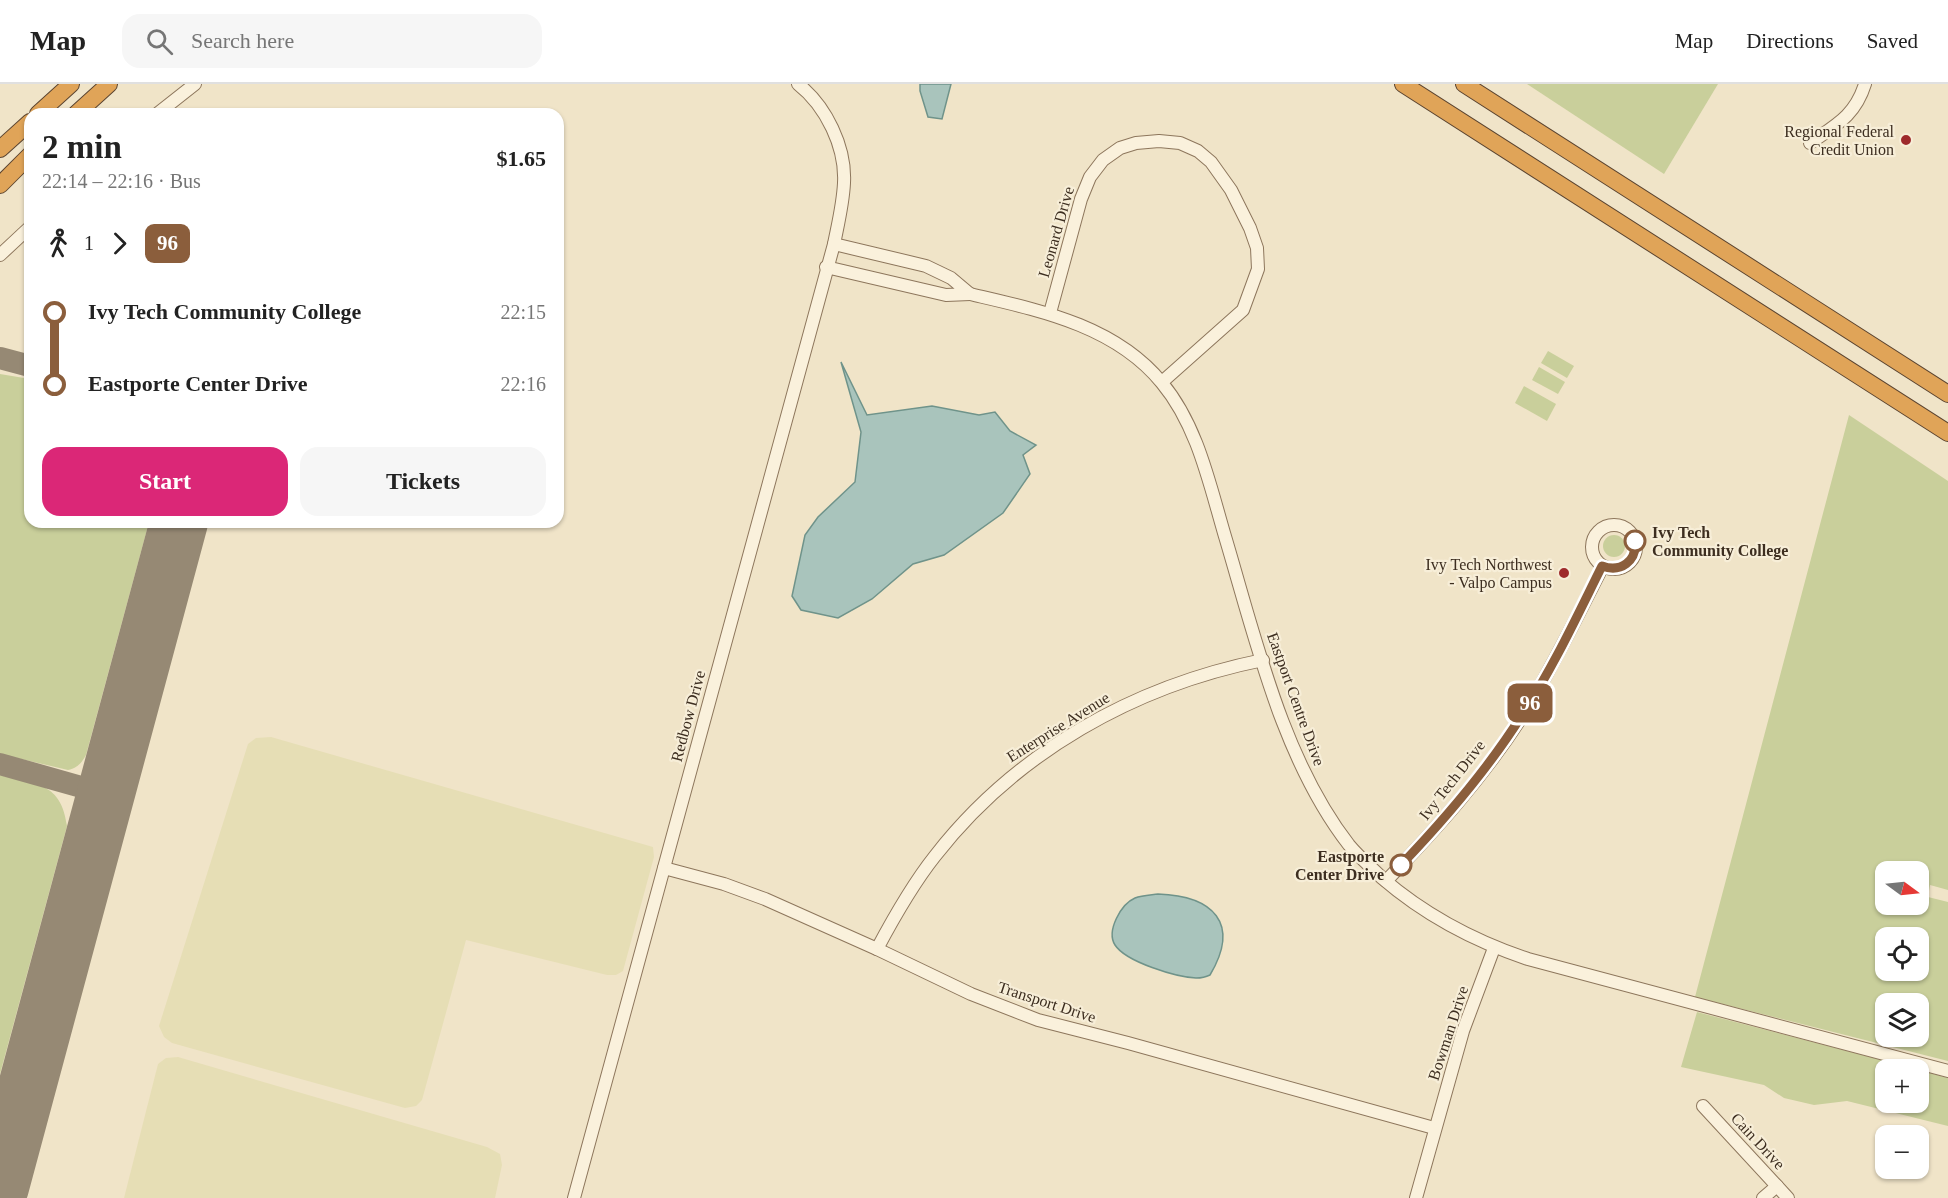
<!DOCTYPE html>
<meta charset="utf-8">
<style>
:root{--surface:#fff;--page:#f6f6f6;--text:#222;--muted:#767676;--line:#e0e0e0;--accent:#db2777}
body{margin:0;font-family:Georgia,serif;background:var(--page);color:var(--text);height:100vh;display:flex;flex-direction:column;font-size:22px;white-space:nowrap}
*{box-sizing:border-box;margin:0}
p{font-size:20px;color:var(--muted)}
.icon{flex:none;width:33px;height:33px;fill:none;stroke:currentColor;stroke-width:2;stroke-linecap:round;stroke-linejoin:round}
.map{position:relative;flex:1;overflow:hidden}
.panel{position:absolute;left:24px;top:24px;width:540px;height:420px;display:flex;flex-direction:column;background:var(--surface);border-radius:18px;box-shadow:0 2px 4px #0004}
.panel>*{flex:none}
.badge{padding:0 12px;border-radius:9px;font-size:21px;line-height:39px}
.needle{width:39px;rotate:105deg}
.buttons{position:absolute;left:1875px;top:777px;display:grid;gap:12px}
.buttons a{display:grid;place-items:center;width:54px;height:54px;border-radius:12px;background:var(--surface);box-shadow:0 2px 4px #0004;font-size:30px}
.map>.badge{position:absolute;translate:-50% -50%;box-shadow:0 0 0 3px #fff}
.legs{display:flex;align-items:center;gap:9px;height:66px;padding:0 18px;font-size:20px}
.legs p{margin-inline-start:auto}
.headline{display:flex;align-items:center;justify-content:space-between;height:102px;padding:0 18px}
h1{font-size:33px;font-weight:700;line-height:45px}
.cta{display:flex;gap:12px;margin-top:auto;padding:12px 18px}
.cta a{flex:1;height:69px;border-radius:18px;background:var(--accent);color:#fff;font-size:24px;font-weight:700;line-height:69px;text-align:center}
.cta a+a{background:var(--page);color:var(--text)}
ul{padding:0 18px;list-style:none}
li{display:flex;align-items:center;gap:21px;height:72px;font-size:22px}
li i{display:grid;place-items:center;width:9px;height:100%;margin:0 8px;background:currentColor}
li i::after{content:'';width:15px;height:15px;margin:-8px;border:4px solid;border-radius:50%;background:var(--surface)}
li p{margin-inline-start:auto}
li:first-child i{background:linear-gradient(#0000 50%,currentColor 0)}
li:last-child i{background:linear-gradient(currentColor 50%,#0000 0)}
header{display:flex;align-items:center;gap:36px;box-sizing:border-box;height:84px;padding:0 30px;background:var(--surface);border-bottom:2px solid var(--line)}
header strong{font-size:28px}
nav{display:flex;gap:33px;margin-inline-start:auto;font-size:21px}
.search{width:420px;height:54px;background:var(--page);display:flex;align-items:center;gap:15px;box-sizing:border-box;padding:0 21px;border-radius:18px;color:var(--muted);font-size:22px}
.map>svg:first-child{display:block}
</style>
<header>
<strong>Map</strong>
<div class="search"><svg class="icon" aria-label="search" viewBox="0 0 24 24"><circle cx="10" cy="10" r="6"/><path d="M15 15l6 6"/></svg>Search here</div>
<nav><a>Map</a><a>Directions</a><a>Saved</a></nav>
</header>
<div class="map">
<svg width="1948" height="1114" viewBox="0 0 1948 1114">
<rect width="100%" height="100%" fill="#f0e4c8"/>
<g fill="#e6deb5">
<path d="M271,653l382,110 1,10 -31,114 -7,4h-9l-141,-35 -44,160 -6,6 -11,2 -233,-65 -8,-6 -5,-11 89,-282 8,-6z"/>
<path d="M178,973l309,90 13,7 2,11 -7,33h-371l34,-134 8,-6z"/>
</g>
<g fill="#c9cf9b" fill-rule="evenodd">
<path d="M1527,0h191l-54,90z"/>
<path d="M1548,267l26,15 -7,12 -26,-15z"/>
<path d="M1539,283l26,15 -7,12 -26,-14z"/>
<path d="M0,290l30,5v143h119l-63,233c-5,9 -9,13 -18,15l-68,-16z"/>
<path d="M1524,302l32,18 -9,17 -32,-18z"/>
<path d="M1849,331l99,66v409l-18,-5 -2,12 20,5v159l-253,-64zM1886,788h32v32h-32zM1886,854h32v32h-32zM1886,920h32v32h-32z"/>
<circle cx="1614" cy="462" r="11"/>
<path d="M0,691c37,10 61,7 67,51l-67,248z"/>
<path d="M1697,928l219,57 -30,1v32h32l1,-32 29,8v48l-101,-25 -33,4 -30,-7 -20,-13 -83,-18z"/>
</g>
<g fill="#a9c4bc" stroke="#6f938a" stroke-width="1.5">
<path d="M920,0h31l-9,35 -14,-2 -8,-26z"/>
<path d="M841,278l26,53 65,-9 47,9 16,-3 15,19 26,14 -13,10 7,19 -27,39 -59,42 -31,9 -41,35 -34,19 -37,-8 -9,-14 13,-61 13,-18 37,-35 6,-50z"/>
<path d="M1158,810c55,2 83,29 52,81 -4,2 -10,3 -14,3 -20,-1 -70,-16 -81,-33 -9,-14 6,-41 20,-47 7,-3 16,-3 23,-4z"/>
</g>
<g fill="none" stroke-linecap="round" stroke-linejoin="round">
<g stroke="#968974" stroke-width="22">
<path d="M0,274l30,8"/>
<path d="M0,680l106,30"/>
</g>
<path stroke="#968974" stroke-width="58" d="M0,1103l179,-665"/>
<defs>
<g id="minor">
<path d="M157,30l38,-30"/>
<path d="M1810,59c26,-18 45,-27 55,-59"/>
<path d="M0,171l30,-28"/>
<path d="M826,183l120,28 24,-1 -19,-16 -25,-12 -92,-22"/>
<path d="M970,210c68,16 145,31 192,89 35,42 47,99 62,150 31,103 58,226 125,312 10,12 22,22 33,33 44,38 92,63 146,81l420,112"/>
<path d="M1050,229l31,-114 9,-22 13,-17 17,-12 16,-5 23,-2 21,2 18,8 13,11 20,28 19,38 7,20 1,21 -15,41 -81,72"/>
<circle cx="1614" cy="463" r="22"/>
<path d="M664,784l60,16 41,15 112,50 94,45 67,26 90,23 306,85"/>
<path d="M1386,797c50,-52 98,-105 137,-166 30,-48 54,-99 80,-149"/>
<path d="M877,865c17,-32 35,-64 58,-93 81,-104 199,-170 328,-196"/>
<path d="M1703,1022l85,92"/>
<path d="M574,1114l260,-954c4,-20 9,-40 10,-61 2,-36 -18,-77 -46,-99"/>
<path d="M1416,1114l47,-167 31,-83"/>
<path d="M1763,1114l14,-12"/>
</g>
<g id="highway">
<path d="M1403,0l545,349"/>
<path d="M1464,0l484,310"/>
<path d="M38,30l33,-30"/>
<path d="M76,30l33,-30"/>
<path d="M0,65l30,-27"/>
<path d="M0,101l30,-30"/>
</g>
</defs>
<use href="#minor" stroke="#8d765c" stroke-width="14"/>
<use href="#highway" stroke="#5b4430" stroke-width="18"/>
<use href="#minor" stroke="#faf1dc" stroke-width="12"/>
<use href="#highway" stroke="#e0a458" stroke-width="16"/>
</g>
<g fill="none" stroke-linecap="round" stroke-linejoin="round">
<defs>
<path id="line-1" d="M1401,781c44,-46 87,-96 121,-150 31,-47 55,-99 80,-149 19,7 35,-5 33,-25"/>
</defs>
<use href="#line-1" stroke="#fff" stroke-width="14"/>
<use href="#line-1" stroke="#8b5e3c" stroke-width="9"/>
</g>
<g fill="#9e2a2b" stroke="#f7eed8" stroke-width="2">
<circle cx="1906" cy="56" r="6"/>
<circle cx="1564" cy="489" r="6"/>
</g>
<g fill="#fff" stroke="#8b5e3c" stroke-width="3">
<circle cx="1635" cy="457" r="10"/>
<circle cx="1401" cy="781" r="10"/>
</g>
<g text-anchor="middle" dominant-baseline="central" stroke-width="4.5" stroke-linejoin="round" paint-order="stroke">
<g font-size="16" fill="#3d2e20" stroke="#f7eed8" text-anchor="end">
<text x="1894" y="47">Regional Federal<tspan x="1894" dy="18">Credit Union</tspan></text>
<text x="1552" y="480">Ivy Tech Northwest<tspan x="1552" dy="18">- Valpo Campus</tspan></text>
</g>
<g font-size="16" fill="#3d2e20" stroke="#f7eed8">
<text transform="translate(1056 148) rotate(-74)">Leonard Drive</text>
<text transform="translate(1296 615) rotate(70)">Eastport Centre Drive</text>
<text transform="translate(688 632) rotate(-75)">Redbow Drive</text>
<text transform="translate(1058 643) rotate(-32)">Enterprise Avenue</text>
<text transform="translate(1452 696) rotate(-52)">Ivy Tech Drive</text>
<text transform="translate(1047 918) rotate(18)">Transport Drive</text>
<text transform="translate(1448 949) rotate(-72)">Bowman Drive</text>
<text transform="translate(1758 1057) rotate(47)">Cain Drive</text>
</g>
<g font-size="16" font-weight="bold" fill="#3d2e20" stroke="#f7eed8" text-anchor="start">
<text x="1652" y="448">Ivy Tech<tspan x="1652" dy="18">Community College</tspan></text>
<text x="1384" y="772" text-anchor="end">Eastporte<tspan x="1384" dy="18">Center Drive</tspan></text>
</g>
</g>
</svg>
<div class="buttons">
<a><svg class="needle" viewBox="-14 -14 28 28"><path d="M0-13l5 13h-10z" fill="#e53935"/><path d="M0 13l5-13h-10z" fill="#767676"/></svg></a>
<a><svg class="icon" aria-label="locate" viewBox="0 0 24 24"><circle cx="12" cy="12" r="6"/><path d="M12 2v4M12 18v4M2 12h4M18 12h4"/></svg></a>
<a><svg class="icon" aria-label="layers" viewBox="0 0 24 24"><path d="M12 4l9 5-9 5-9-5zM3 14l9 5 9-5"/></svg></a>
<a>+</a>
<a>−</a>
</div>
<b class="badge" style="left:1530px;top:619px;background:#8b5e3c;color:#fff">96</b>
<section class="panel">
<div class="headline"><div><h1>2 min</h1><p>22:14 – 22:16 · Bus</p></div><b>$1.65</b></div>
<div class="legs"><svg class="icon" aria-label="walk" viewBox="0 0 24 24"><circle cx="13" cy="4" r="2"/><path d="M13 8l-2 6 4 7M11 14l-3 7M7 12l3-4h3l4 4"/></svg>1<svg class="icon" aria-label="forward" viewBox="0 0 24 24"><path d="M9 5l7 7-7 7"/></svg><b class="badge" style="background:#8b5e3c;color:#fff">96</b></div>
<ul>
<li><i style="color:#8b5e3c"></i><b>Ivy Tech Community College</b><p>22:15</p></li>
<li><i style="color:#8b5e3c"></i><b>Eastporte Center Drive</b><p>22:16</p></li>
</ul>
<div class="cta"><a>Start</a><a>Tickets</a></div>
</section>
</div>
